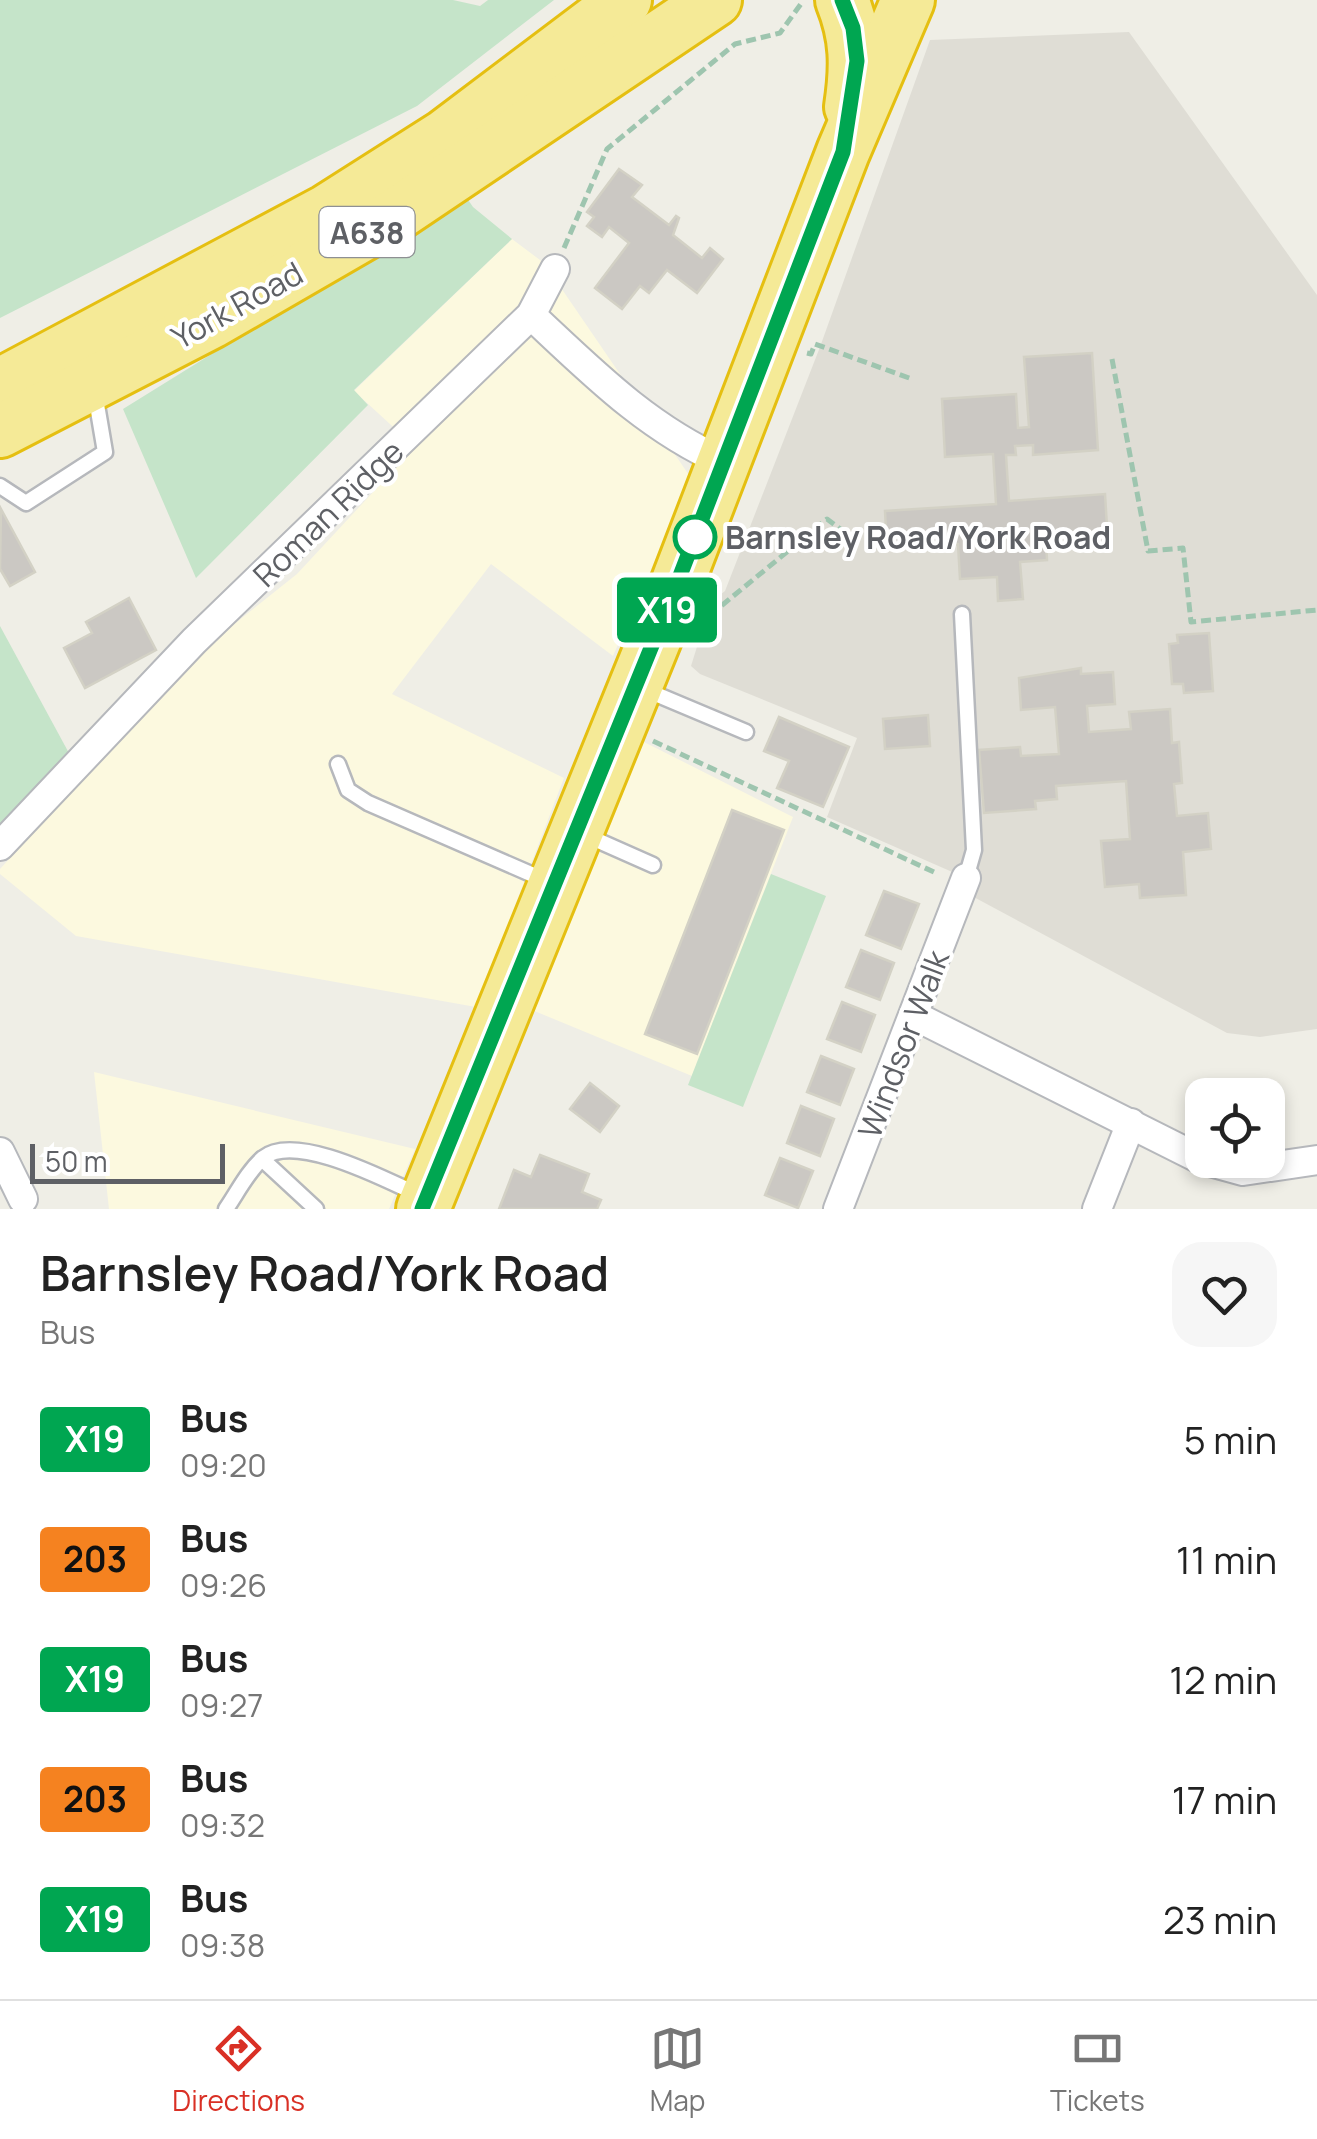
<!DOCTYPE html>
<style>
:root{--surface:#fff;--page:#f6f6f6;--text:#222;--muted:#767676;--line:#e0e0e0;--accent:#d93025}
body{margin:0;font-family:Manrope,sans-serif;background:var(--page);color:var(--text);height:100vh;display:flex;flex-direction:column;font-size:38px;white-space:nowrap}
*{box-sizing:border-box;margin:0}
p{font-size:32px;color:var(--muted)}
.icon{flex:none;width:55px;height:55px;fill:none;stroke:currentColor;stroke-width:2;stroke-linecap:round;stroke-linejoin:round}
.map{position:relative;height:1209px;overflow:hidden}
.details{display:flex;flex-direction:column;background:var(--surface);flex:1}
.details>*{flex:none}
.badge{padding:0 20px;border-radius:8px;font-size:35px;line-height:65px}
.controls{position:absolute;left:1185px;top:1078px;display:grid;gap:20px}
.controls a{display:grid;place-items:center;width:100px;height:100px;border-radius:20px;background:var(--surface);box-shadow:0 5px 15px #0003;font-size:50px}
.scale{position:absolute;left:30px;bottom:25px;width:195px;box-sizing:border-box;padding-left:10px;border:5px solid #5e6065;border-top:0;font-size:28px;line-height:35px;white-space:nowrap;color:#5e6065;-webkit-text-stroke:8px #fff;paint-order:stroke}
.map>.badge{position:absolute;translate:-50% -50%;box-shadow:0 0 0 5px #fff}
.round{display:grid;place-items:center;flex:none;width:105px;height:105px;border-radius:30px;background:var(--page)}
.summary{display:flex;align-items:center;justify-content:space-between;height:170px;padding:0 40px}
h1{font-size:48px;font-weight:600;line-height:75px}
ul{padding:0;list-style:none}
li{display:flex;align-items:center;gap:30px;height:120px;padding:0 40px}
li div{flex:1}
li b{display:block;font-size:38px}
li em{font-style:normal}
li .badge{min-width:110px;font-weight:700;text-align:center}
.tab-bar{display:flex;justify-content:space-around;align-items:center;height:140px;border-top:2px solid var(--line);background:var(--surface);font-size:28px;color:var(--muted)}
.tab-bar a{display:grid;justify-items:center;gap:5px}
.tab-bar .on{color:var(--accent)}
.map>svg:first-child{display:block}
</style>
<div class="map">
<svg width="1317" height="1209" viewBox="0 0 1317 1209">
<rect width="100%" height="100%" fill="#efeee6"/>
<g fill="#fcf9df">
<path d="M512,239l32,24 147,215 -78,178 -122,-92 -99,130 172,84 -88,229 -400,-71 -76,-62v-5l199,-217 98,-78 118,-127 -61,-56z"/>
<path d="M640,740l153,77 -101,259 -160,-66z"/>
<path d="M94,1072l321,77 -26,60h-280z"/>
</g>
<path fill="#dfddd5" d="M1129,32l188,263v734l-57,8 -33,-4 -257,-138 5,-13 -148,-65 30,-79 -157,-64 -9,-8 20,-64 14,-11 95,-244 110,-307z"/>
<g fill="#c5e4c9">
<path d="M0,0h453l27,6 8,-6h66l-137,106 -417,212z"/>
<path d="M462,191l11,16 39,32 -158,151 14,15 -172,173 -73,-169 268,-166z"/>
<path d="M0,626l70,129 -70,75z"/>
<path d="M771,874l55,22 -83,211 -55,-22z"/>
</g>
<g fill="#cbc8c3" stroke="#d3d1c5" stroke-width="2.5">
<path d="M619,169l23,16 -10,12 37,28 7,-9 3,2 -6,17 29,23 8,-10 13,11 -26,34 -30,-23 -18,23 -9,-7 -18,23 -27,-21 34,-45 -20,-16 -7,10 -15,-11 7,-9 -7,-5z"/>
<path d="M1092,353l6,97 -65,5v-10l-18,1 1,9h-10l3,46 96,-7 3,49 -42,3 -1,-9 -19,2 1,21 -27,2 3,37 -25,2 -1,-24 -37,2 -2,-35 -71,5 -2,-38 111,-7 -3,-50 -48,3 -3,-58 74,-5 2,34 11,-1 -5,-70z"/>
<path d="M1,509l34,63 -25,14 -10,-17z"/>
<path d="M129,598l27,52 -71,38 -21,-40 28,-15 -6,-11z"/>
<path d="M1209,633l4,58 -29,2 -1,-9h-11l-3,-40 9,-1 -1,-8z"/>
<path d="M1081,668v6l32,-2 2,32 -28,2 2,26 42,-3 -2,-17 41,-3 2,34 7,-1 3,41 -8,1 3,32 31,-3 3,36 -28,3 3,43 -46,3 -1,-14 -34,3 -4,-46 29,-2 -4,-58 -70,5 1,13 -22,2 1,8 -52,4 -5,-63 41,-3 1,9 38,-2 -4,-47 -34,3 -2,-32z"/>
<path d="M928,715l2,31 -45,3 -2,-30z"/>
<path d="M779,717l70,30 -26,60 -46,-19 12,-27 -25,-10z"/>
<path d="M732,810l52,20 -87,224 -52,-20z"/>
<path d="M884,891l35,13 -18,45 -35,-14z"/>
<path d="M861,950l33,13 -14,37 -34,-13z"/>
<path d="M842,1002l33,13 -14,37 -34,-13z"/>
<path d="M821,1056l33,13 -14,36 -33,-13z"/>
<path d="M590,1083l29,23 -19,26 -30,-23z"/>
<path d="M801,1106l33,13 -14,37 -33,-13z"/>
<path d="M540,1155l49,19 -7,18 19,8 -4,9h-98l15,-39 17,7z"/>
<path d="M780,1158l33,13 -15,37 -33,-13z"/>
</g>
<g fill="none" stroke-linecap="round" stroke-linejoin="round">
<defs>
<g id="lane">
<path d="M0,486l26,17 79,-51 -10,-59"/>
<path d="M962,614l12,236 -8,28"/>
<path d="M646,690l100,42"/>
<path d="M338,764l10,26 20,13 179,78"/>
<path d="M583,834l70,31"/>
<path d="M262,1159l54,50"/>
<path d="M226,1209c11,-16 22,-38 37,-51 32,-26 121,21 154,36"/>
</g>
<g id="street">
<path d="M531,315c61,57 116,113 193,147"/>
<path d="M0,846l194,-205 337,-326 24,-46"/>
<path d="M915,1016l287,144"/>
<path d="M0,1152l23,47"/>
<path d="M1203,1160l40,11 74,-11"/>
<path d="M838,1209l128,-331"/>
<path d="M1097,1209l34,-86"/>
</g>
<g id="highway">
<path d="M842,0c15,37 15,67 9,107"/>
<path d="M0,385l327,-174 118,-75 180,-136"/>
<path d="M0,431l211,-109 180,-104 324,-218"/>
<path d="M423,1209l250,-615 170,-442 65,-152"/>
</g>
</defs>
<use href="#lane" stroke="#b6b8bc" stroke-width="19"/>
<use href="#street" stroke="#b6b8bc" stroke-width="32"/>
<use href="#highway" stroke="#e5bf11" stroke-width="58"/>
<g stroke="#9ec5af" stroke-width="5" stroke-dasharray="10 5" stroke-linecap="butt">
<path d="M564,248l43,-99 128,-105 45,-11 23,-32"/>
<path d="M807,353l4,1 4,-10 97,35"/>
<path d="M1112,359l36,192 35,-3 8,74 126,-12"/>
<path d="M709,609l6,2 112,-92 33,25"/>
<path d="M653,741l285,133"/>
</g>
<use href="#lane" stroke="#fff" stroke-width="14"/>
<use href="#street" stroke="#fff" stroke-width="28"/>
<use href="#highway" stroke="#f5ea97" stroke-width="52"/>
</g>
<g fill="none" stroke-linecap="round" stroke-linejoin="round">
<defs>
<path id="line" d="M422,1209l251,-615 170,-442 14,-91 -4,-33 -11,-28"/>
</defs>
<use href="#line" stroke="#fff" stroke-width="22"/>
<use href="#line" stroke="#00a651" stroke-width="15"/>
</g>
<circle fill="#fff" stroke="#00a651" stroke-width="5" cx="695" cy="537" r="20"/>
<g text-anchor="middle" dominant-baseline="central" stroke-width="8" stroke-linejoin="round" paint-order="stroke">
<rect fill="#fff" stroke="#8e9093" stroke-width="2.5" x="319.5" y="207" width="95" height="50" rx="8"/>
<g font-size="30" font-weight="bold" fill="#5e6065">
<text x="367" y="232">A638</text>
</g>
<g font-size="32" fill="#5e6065" stroke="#fff">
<text transform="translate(237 305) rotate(-29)">York Road</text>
<text transform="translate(328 513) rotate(-44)">Roman Ridge</text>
<text transform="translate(903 1044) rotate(-69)">Windsor Walk</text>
</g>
<g font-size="32" font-weight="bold" fill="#5e6065" stroke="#fff" text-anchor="start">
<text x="725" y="537">Barnsley Road/York Road</text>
</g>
</g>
</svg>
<div class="controls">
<a><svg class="icon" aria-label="locate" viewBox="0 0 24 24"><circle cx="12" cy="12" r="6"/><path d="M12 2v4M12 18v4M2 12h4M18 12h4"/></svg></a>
</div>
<div class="scale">50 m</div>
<b class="badge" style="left:667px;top:610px;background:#00a651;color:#fff">X19</b>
</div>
<section class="details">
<div class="summary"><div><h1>Barnsley Road/York Road</h1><p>Bus</p></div><a class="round"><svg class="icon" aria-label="heart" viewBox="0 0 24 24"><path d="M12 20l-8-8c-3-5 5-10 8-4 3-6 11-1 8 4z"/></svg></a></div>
<ul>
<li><span class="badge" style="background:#00a651;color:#fff">X19</span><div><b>Bus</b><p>09:20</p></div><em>5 min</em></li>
<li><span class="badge" style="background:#f58220;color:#111">203</span><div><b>Bus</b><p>09:26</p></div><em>11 min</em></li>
<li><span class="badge" style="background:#00a651;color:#fff">X19</span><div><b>Bus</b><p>09:27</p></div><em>12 min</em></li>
<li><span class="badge" style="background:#f58220;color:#111">203</span><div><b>Bus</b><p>09:32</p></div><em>17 min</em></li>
<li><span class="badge" style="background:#00a651;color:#fff">X19</span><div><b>Bus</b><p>09:38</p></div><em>23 min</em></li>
</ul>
</section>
<nav class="tab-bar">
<a class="on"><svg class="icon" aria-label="directions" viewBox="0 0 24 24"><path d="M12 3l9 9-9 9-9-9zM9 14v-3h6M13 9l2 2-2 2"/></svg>Directions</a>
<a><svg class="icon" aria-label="map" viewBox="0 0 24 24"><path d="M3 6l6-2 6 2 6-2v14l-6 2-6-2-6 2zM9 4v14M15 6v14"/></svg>Map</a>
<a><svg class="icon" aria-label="tickets" viewBox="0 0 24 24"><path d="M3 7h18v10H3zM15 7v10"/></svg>Tickets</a>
</nav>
